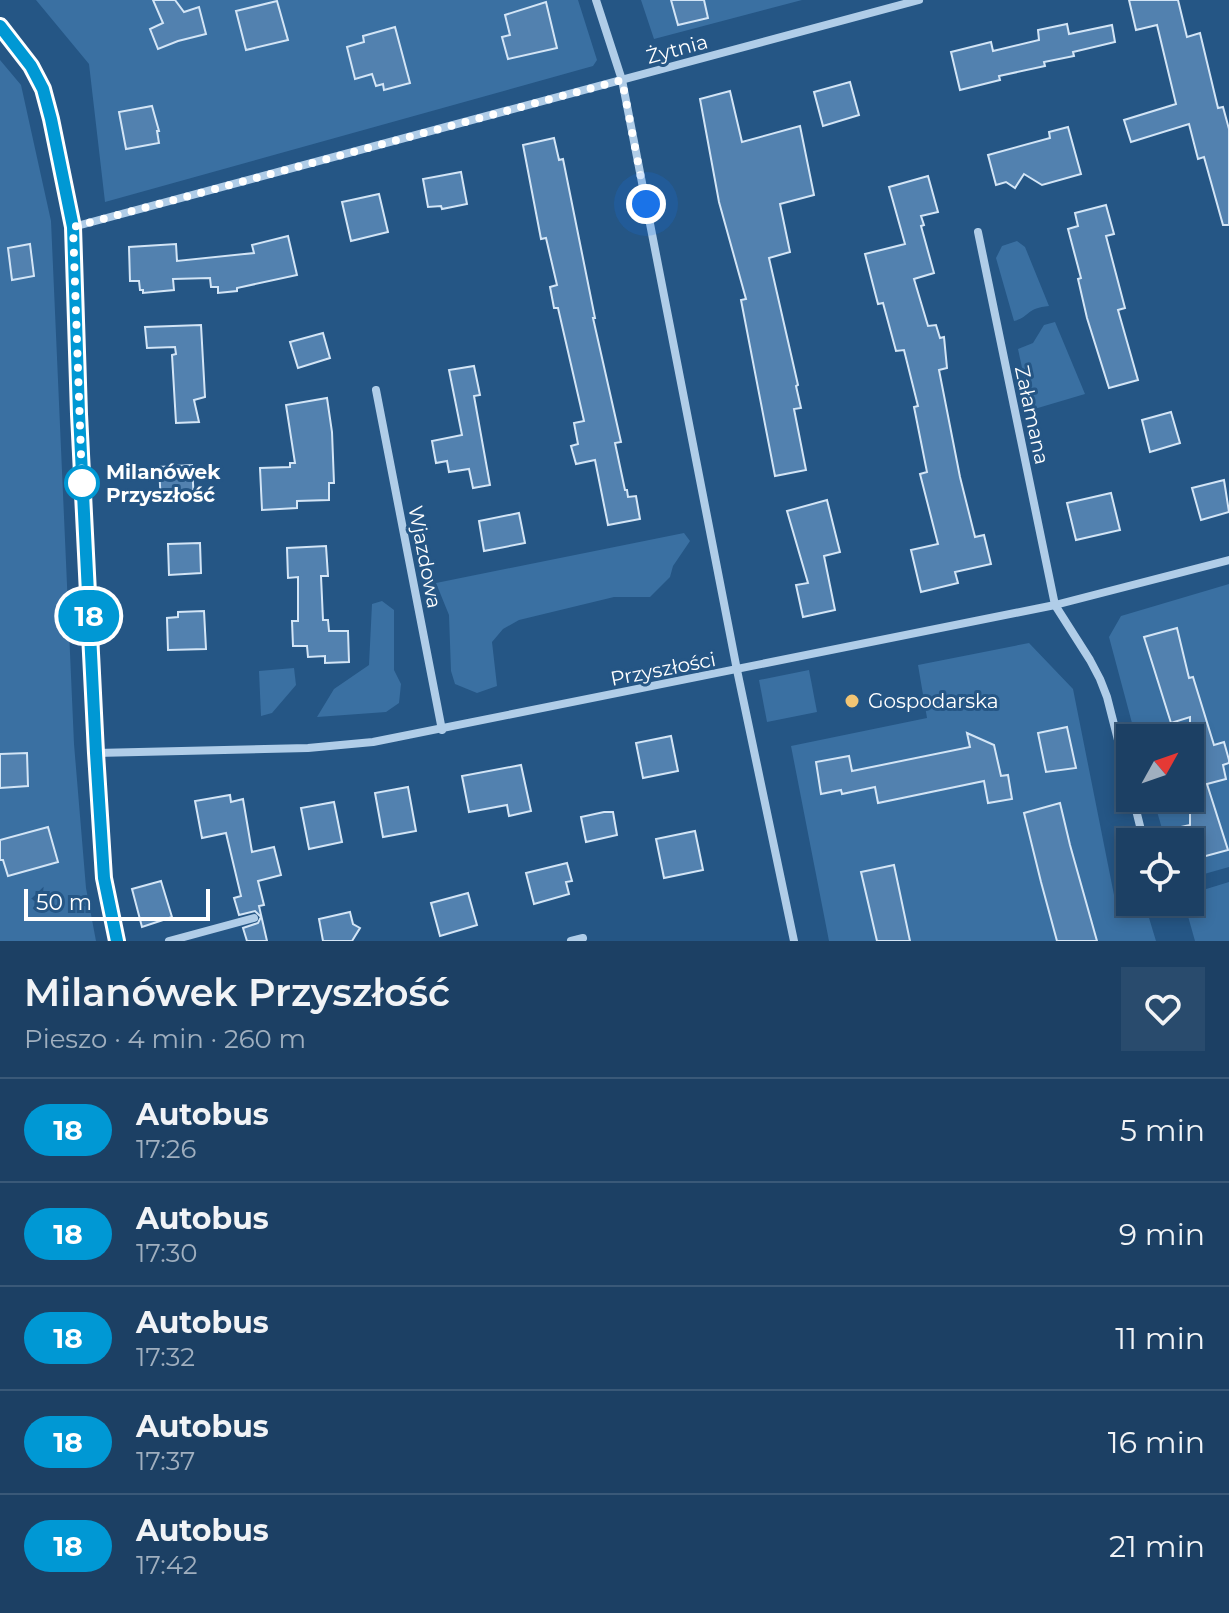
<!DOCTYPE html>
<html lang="pl">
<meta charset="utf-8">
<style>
:root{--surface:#1c4064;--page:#294b6d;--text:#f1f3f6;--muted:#a0afbf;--line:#3a5978}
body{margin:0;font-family:Montserrat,sans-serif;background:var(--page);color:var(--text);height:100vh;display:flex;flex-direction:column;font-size:30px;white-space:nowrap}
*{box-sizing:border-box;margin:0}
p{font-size:26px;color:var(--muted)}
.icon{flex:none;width:44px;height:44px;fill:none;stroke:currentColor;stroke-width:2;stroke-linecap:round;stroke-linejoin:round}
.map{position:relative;height:941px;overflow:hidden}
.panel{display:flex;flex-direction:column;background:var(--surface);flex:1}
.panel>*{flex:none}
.badge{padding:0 16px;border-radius:26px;font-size:28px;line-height:52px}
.needle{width:52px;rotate:50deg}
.controls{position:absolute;left:1116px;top:724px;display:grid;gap:16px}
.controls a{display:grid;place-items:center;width:88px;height:88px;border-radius:0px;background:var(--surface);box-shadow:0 4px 12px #0003,0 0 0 2px var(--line);font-size:40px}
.scale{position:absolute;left:24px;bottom:20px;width:186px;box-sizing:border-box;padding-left:8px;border:4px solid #fff;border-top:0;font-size:22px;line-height:28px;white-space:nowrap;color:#fff;-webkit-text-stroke:6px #255685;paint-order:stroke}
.you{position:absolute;width:40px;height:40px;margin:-20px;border:6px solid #fff;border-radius:50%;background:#1a73e8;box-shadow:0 0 0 12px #1a73e833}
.map>.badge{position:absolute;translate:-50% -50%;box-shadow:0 0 0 4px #fff}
.round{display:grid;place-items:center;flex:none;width:84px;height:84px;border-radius:0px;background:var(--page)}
.head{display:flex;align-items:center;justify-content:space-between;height:136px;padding:0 24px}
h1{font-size:38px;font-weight:600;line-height:60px}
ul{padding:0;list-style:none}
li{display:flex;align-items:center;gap:24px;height:104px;padding:0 24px;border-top:2px solid var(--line)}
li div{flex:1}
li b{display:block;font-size:30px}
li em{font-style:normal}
li .badge{min-width:88px;font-weight:700;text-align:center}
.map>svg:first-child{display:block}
</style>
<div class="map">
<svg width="1229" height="941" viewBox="0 0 1229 941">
<rect width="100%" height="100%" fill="#255685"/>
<g fill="#3a70a2">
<path d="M36,0h542l19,60 -4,6 -488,136 -16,-138z"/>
<path d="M641,0h161l-148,39z"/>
<path d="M0,60l21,25 30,136 23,523 12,144 10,53h-96z"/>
<path d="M1017,241l8,6 24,59c-23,2 -19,11 -35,15l-18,-63 6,-12z"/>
<path d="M1055,322l30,72 -54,16 -13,-61 15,-6 11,-18z"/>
<path d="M684,533l6,8 -17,25 -3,11 -20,20h-36l-95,23 -16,9 -11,13 5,44 -20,7 -22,-9 -4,-13 -2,-56 -13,-32z"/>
<path d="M1229,584v283l-39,11v-36h-24l-13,-44h37v-60h-54l-27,-101 12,-21z"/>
<path d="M382,601l12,9v60l7,14 -2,19 -13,9 -69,5 17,-28 35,-24 3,-61z"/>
<path d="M1029,643l44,46 45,226 28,-7 10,33h-327l-38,-195 136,-28 -9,-53z"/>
<path d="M294,668l2,17 -24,28 -11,3 -2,-45z"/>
<path d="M809,670l8,42 -50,10 -8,-42z"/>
<path d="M1229,882v59h-34l-11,-39h6v-8z"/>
</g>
<g fill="#5281af" stroke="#d3e5f6" stroke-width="2">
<path d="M153,0h22l9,12 15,-5 7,27 -28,7 -20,8 -8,-20 13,-6z"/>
<path d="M671,0h33l4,18 -30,7z"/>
<path d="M1129,0h49l9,37 13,-4 18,75 5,-1 6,22v96h-6l-19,-68 -6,2 -9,-35 -58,18 -7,-22 52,-16 -19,-79 -21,5z"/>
<path d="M277,1l11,39 -42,10 -10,-39z"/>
<path d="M546,2l11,46 -49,11 -6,-22 8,-2 -5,-20z"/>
<path d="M1067,24l2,10 43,-9 3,17 -42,10 1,4 -30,6 1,4 -46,10 1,4 -40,10 -9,-38 40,-10 2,9 46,-11 -1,-10z"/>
<path d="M395,27l15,56 -26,7 -1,-6 -7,2 -4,-12 -17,5 -8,-32 17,-5 -1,-6z"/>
<path d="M850,82l9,33 -36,11 -9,-34z"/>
<path d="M730,91l12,51 58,-16 14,69 -34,9 10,48 -21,6 29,127 -2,1 5,22 -7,1 12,61 -31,6 -34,-176 5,-1 -27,-97 -19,-103z"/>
<path d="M152,106l7,25h-2l2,12 -33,6 -7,-37z"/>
<path d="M1068,127l13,47 -39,11 -18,-11 -9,14 -9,-6 -10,3 -8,-30 62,-17 -1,-6z"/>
<path d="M554,138l5,22 4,-1 32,159h-2l28,124 -6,1 10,47h2l1,7 8,-1 4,23 -32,6 -13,-65 -19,4 -5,-18 7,-2 -4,-21 10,-2 -26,-113h-4l-4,-21 7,-2 -11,-47 -5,1 -18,-94z"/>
<path d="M461,172l6,32 -25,5 -1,-3 -13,1 -5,-28z"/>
<path d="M928,176l10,36 -17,4 3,9 -3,1 13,47 -20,6 14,47 8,-1 4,13 4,-1 3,31 -8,2 21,107 15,60 9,-2 7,29 -36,8 3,11 -37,9 -10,-42 27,-6 -18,-70 7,-2 -13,-65 4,-1 -14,-56 -8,1 -13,-48 -5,1 -13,-50 40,-10 -16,-57z"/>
<path d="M379,194l9,38 -37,9 -9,-39z"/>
<path d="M1106,205l8,29 -8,2 19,72 -7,2 20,70 -29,8 -22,-70 -9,-39 3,-1 -13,-49 10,-3 -3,-13z"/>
<path d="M288,236l9,39 -60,13v3l-19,2v-6h-7l-1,-9 -37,1 1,11 -31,3v-3h-3l-1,-9h-9l-1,-34 47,-3 1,17 77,-8 -2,-8z"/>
<path d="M30,244l4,32 -22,4 -4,-32z"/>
<path d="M201,325l4,72 -11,3 5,22 -23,1 -4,-68 4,-1 -1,-7 -28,1 -2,-21z"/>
<path d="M323,333l7,25 -32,10 -8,-26z"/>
<path d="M474,366l6,29 -6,1 16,89 -17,3 -4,-19 -20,3 -2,-11 -11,2 -4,-22 30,-6 -13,-65z"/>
<path d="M327,398l5,34 2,51h-5v17l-32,1v7l-35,2 -2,-42 30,-1v-4h5l-9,-58z"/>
<path d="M1171,412l9,31 -30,9 -8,-32z"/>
<path d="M192,465l2,36 -33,2 -2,-36z"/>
<path d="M1224,480l5,32 -28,8 -9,-32z"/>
<path d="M1111,493l9,37 -44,10 -9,-37z"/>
<path d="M827,500l13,52 -16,4 11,54 -32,7 -7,-32 12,-2 -21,-72z"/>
<path d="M519,513l6,30 -41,8 -5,-30z"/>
<path d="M200,543l1,30 -32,2 -1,-31z"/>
<path d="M326,546l2,30h-7l2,44h5l1,11h19l1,31 -24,1v-7l-17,1 -1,-11h-14l-1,-25h6v-44l-10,1 -1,-30z"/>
<path d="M204,611l2,38 -38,1 -1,-32 11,-1v-5z"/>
<path d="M1177,628l12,50 4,-1 21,68 10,-3 5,18v3l-6,2 3,14 -19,5 21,66 -37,10 -1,-18h-4l-5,-15 9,-2v-108l-19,6 -27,-86z"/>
<path d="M1067,727l9,41 -30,4 -8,-39z"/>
<path d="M967,733l27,12 7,31 7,-1 4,24 -24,4 -4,-22 -106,22 -3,-16 -33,7 -1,-4 -20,4 -5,-32 33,-6 3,15 118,-24z"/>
<path d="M671,736l7,35 -35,7 -7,-35z"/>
<path d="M27,753l1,33 -28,2v-34z"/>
<path d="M521,765l10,46 -22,5 -2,-11 -38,7 -7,-36z"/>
<path d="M408,787l8,44 -33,6 -8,-44z"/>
<path d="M230,795l1,7 12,-3 9,53 22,-5 7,28 -23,6 6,24 -5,1 8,35h-20l-4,-13 15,-5 3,-6 -6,-6 -16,4 -5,-17 7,-2 -15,-63 -24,5 -7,-37z"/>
<path d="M334,802l8,40 -33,7 -8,-41z"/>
<path d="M1060,803l10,42 27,96h-40l-16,-59 -17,-69z"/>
<path d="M604,812h9l4,23 -31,7 -5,-25z"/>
<path d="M48,827l10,35 -50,14 -5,-16h-3v-20z"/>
<path d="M695,831l8,39 -39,8 -8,-39z"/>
<path d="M567,863l5,18 -6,1 3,12 -35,10 -8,-31z"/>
<path d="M894,865l16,76h-33l-16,-69z"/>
<path d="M161,881l11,36 -30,10 -10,-38z"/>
<path d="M468,893l9,32 -37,11 -9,-33z"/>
<path d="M350,912l3,12 7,4 -8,13h-29l-4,-22z"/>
</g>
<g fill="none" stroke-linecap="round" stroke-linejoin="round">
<g stroke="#b0cde8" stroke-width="8">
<path d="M596,0l26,80 115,590 57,271"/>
<path d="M0,26l31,40 12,23 8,30 22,108 6,187 17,339 8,125 13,63"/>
<path d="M73,227l846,-227"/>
<path d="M978,232l77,373 35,55 10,19 7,18 23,90"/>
<path d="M376,390l66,340"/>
<path d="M96,753l212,-5 65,-6 682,-137 174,-45"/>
<path d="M1133,798l11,44"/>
<path d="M169,941l85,-23"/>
<path d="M571,941l12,-3"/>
</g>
</g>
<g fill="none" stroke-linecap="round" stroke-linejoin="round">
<defs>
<path id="line" d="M0,26l31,40 12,23 8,30 22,108 6,187 17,339 8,125 13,63"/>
</defs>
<use href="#line" stroke="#fff" stroke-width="18"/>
<use href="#line" stroke="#0098d4" stroke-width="12"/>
<path stroke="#fff" stroke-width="8" stroke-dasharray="0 14.4" d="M82,483l-9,-256 549,-147 24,124"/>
</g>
<circle fill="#fff" stroke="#0098d4" stroke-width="4" cx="82" cy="483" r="16"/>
<circle fill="#f2c574" stroke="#255685" stroke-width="3" cx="852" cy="701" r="8"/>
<g text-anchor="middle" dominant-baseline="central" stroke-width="6" stroke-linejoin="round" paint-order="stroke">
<g font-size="20" fill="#fff" stroke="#255685">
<text transform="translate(677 49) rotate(-15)">Żytnia</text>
<text transform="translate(1032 415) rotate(78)">Załamana</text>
<text transform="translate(425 557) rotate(79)">Wjazdowa</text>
<text transform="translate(663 669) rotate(-11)">Przyszłości</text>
</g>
<g font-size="20" font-weight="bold" fill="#fff" stroke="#255685" text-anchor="start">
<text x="106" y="472">Milanówek<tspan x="106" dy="23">Przyszłość</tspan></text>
</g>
<g font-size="20" fill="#fff" stroke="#255685" text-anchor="start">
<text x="868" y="701">Gospodarska</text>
</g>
</g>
</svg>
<div class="controls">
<a><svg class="needle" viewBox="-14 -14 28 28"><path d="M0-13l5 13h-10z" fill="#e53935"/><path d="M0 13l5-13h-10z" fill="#a0afbf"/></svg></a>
<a><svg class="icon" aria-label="locate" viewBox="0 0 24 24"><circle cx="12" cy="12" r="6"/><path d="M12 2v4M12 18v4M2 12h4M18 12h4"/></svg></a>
</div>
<div class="scale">50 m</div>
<div class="you" style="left:646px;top:204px"></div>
<b class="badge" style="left:89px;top:616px;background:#0098d4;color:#fff">18</b>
</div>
<section class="panel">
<div class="head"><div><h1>Milanówek Przyszłość</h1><p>Pieszo · 4 min · 260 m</p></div><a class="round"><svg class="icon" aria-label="heart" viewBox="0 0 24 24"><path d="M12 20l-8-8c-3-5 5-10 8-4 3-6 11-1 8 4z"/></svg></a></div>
<ul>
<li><span class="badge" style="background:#0098d4;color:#fff">18</span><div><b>Autobus</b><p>17:26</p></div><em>5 min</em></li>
<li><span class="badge" style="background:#0098d4;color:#fff">18</span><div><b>Autobus</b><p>17:30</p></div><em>9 min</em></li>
<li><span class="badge" style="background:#0098d4;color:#fff">18</span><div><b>Autobus</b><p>17:32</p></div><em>11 min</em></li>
<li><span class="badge" style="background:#0098d4;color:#fff">18</span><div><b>Autobus</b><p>17:37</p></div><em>16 min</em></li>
<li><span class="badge" style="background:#0098d4;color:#fff">18</span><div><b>Autobus</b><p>17:42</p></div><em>21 min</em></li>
</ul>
</section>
